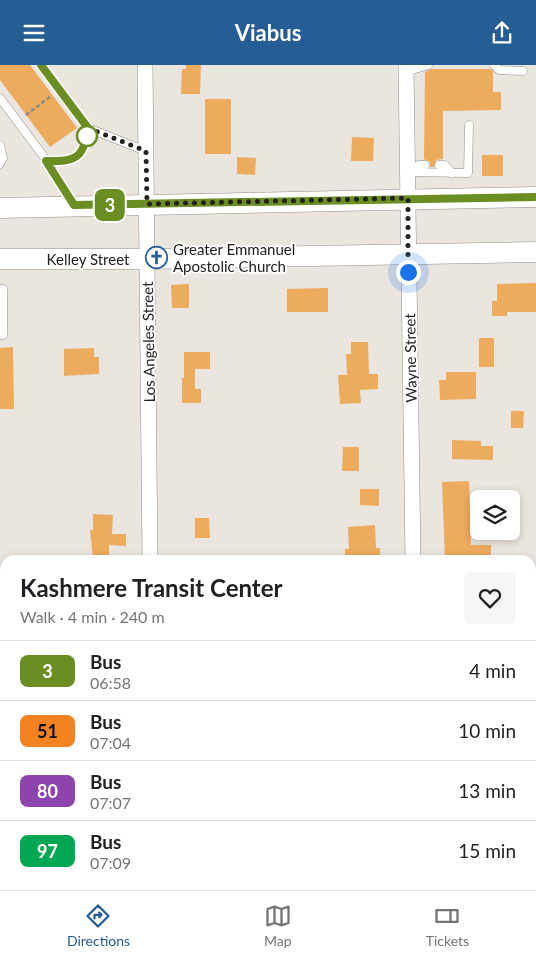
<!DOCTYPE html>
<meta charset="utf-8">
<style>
:root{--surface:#fff;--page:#f6f6f6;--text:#202124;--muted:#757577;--line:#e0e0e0;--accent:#255d95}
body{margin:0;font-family:Lato,sans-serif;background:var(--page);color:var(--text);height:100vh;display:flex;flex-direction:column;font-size:19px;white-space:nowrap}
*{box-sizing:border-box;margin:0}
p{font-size:16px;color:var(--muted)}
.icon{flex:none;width:28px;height:28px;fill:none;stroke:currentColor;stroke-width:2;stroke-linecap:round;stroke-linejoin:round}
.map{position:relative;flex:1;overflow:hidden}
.sheet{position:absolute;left:0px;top:490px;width:536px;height:335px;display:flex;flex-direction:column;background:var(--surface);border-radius:15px 15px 0 0;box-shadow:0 2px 8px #0003}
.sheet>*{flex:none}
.badge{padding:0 10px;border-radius:8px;font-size:18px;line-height:32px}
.buttons{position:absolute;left:470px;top:425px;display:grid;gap:10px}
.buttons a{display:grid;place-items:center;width:50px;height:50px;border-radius:8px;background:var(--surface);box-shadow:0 2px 8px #0003;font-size:25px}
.you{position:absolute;width:25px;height:25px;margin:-12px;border:4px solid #fff;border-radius:50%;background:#1a73e8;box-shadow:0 0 0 8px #1a73e833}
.map>.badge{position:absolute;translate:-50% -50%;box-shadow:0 0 0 2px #fff}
.round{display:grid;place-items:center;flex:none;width:52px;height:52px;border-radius:8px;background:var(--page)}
.headline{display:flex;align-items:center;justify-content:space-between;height:85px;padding:0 20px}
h1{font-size:24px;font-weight:700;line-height:38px}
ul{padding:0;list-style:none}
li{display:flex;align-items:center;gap:15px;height:60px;padding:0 20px;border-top:1px solid var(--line)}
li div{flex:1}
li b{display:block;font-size:19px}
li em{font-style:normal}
li .badge{min-width:55px;font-weight:700;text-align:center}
header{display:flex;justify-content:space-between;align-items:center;height:65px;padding:0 20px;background:var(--accent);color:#fff;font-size:22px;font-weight:700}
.menu{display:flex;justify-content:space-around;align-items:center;height:70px;border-top:1px solid var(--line);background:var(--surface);font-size:14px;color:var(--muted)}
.menu a{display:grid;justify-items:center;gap:2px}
.menu .active{color:var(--accent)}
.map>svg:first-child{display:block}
</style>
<header><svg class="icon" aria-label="menu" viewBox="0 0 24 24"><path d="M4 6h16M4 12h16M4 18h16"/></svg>Viabus<svg class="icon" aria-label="share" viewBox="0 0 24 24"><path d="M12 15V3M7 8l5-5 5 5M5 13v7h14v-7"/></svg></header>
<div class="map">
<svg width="536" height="825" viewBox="0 0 536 825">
<rect width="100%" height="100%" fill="#ebe5df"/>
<g fill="#edab5d">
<path d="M0,0h30l47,63 -27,19 -50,-67z"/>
<path d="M186,0h15l-1,29h-19l1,-25h4z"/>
<path d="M431,4h59l3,2v21h8v18l-58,1v48l-7,1 -2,7h-4v-5l-6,-3 1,-87z"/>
<rect x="205" y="34" width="26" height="55"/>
<path d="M352,72l22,1 -1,23h-22z"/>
<rect x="482" y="90" width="21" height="21"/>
<path d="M237,92l19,1 -1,17 -18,-1z"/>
<path d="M536,218v29h-29v4h-15v-15h5v-17z"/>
<path d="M189,219v24h-17l-1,-23z"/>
<path d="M328,223v24h-41v-23z"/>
<rect x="479" y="273" width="15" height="29"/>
<path d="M351,277h17l1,32h9v15l-18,1 1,13 -21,1 -2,-29h9l-1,-21h5z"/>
<path d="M13,282l1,62h-14v-61z"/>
<path d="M94,283v9h5v17l-35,2v-27z"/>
<path d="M184,287h26v17h-15v20h6v14h-19v-25h2z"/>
<path d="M446,307h30v27l-36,1 -1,-20h7z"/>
<path d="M511,346h13l-1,17h-12z"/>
<path d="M452,375l29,1v5h12v14l-41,-1z"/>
<path d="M343,382h16v24h-17z"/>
<path d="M469,416l2,64h20v12l-25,1v2h-21l-3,-78z"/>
<path d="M360,424h19v17l-19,-1z"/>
<path d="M93,449l20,1 -1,19h14v12l-17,-1v15h-16l-3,-30h3z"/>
<path d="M195,453h14l1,20h-15z"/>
<path d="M375,460l1,23h4v12h-35v-11h4l-1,-22z"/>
</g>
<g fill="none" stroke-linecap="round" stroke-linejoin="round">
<defs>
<g id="service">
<path d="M41,0l47,63c-4,30 -12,33 -41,33"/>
<path d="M494,0l5,5 24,1"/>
<path d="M406,7l22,-7"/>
<path d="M0,33l47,63 26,43"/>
<path d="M88,63l58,23"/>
<path d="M0,80l3,13 -3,6"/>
<path d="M439,100h6l7,8"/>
<path d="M408,107l60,1 1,-48"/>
<path d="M413,107l5,-7h7"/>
<path d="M0,224h3v46h-3"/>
</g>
<g id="minor">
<path d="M145,0l5,495"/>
<path d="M406,0l7,495"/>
<path d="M154,820v5"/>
<path d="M418,820v5"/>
</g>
<g id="secondary">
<path d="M0,143l536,-11"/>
<path d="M0,194h147l389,-7"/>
</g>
</defs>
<use href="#service" stroke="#928d87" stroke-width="9"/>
<use href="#minor" stroke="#928d87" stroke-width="16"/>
<use href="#secondary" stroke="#928d87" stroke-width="21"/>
<path stroke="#8e8a86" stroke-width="2.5" stroke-dasharray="4 2.5" stroke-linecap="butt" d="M26,50l25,-19"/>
<use href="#service" stroke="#fff" stroke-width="8"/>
<use href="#minor" stroke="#fff" stroke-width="15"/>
<use href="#secondary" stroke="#fff" stroke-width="20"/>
</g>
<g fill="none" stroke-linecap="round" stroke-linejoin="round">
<defs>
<path id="line" d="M41,0l47,63c-4,30 -12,34 -42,33l28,44 462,-8"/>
</defs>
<use href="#line" stroke="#fff" stroke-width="11"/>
<use href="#line" stroke="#6b8e23" stroke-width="8"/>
<path stroke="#23211f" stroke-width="5" stroke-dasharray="0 9" d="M87,71l1,-8 58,23 1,53 261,-6v74"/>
</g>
<defs>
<symbol id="church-ring" viewBox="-11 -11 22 22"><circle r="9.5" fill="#fff" stroke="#255d95" stroke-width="1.5"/><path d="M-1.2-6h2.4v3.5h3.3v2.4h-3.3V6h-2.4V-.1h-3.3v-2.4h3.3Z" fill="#255d95"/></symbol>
</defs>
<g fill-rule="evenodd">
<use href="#church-ring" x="144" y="180" width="25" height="25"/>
</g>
<circle fill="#fff" stroke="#6b8e23" stroke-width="2.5" cx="87" cy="71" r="10"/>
<g text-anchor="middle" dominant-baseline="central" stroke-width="4" stroke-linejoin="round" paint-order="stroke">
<g font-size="15" fill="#23211f" stroke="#fff" text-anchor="start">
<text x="173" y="184">Greater Emmanuel<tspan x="173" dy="17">Apostolic Church</tspan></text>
</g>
<g font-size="15" fill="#23211f" stroke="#fff">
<text x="88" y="194">Kelley Street</text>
<text transform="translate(148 277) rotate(-91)">Los Angeles Street</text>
<text transform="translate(410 293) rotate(-91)">Wayne Street</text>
</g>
</g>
</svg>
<div class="buttons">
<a><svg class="icon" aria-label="layers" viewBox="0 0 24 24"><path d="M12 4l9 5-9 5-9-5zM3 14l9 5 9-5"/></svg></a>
</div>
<div class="you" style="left:408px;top:207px"></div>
<b class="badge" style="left:110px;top:140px;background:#6b8e23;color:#fff">3</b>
<section class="sheet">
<div class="headline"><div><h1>Kashmere Transit Center</h1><p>Walk · 4 min · 240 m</p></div><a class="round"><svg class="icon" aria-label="heart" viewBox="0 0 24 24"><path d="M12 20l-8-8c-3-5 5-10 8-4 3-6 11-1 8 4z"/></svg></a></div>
<ul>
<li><span class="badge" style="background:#6b8e23;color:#fff">3</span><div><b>Bus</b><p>06:58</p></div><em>4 min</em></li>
<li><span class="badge" style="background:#f58220;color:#111">51</span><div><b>Bus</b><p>07:04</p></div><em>10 min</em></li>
<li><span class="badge" style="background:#8e44ad;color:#fff">80</span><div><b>Bus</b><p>07:07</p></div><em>13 min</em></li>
<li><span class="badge" style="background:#00a651;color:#fff">97</span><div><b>Bus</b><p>07:09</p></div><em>15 min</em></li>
</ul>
</section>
</div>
<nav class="menu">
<a class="active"><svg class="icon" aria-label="directions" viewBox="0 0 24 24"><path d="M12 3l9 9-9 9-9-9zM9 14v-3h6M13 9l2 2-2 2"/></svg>Directions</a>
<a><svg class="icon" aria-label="map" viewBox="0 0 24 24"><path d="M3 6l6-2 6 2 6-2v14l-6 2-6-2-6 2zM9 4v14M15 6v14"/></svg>Map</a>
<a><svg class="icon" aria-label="tickets" viewBox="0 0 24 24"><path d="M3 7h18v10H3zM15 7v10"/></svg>Tickets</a>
</nav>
